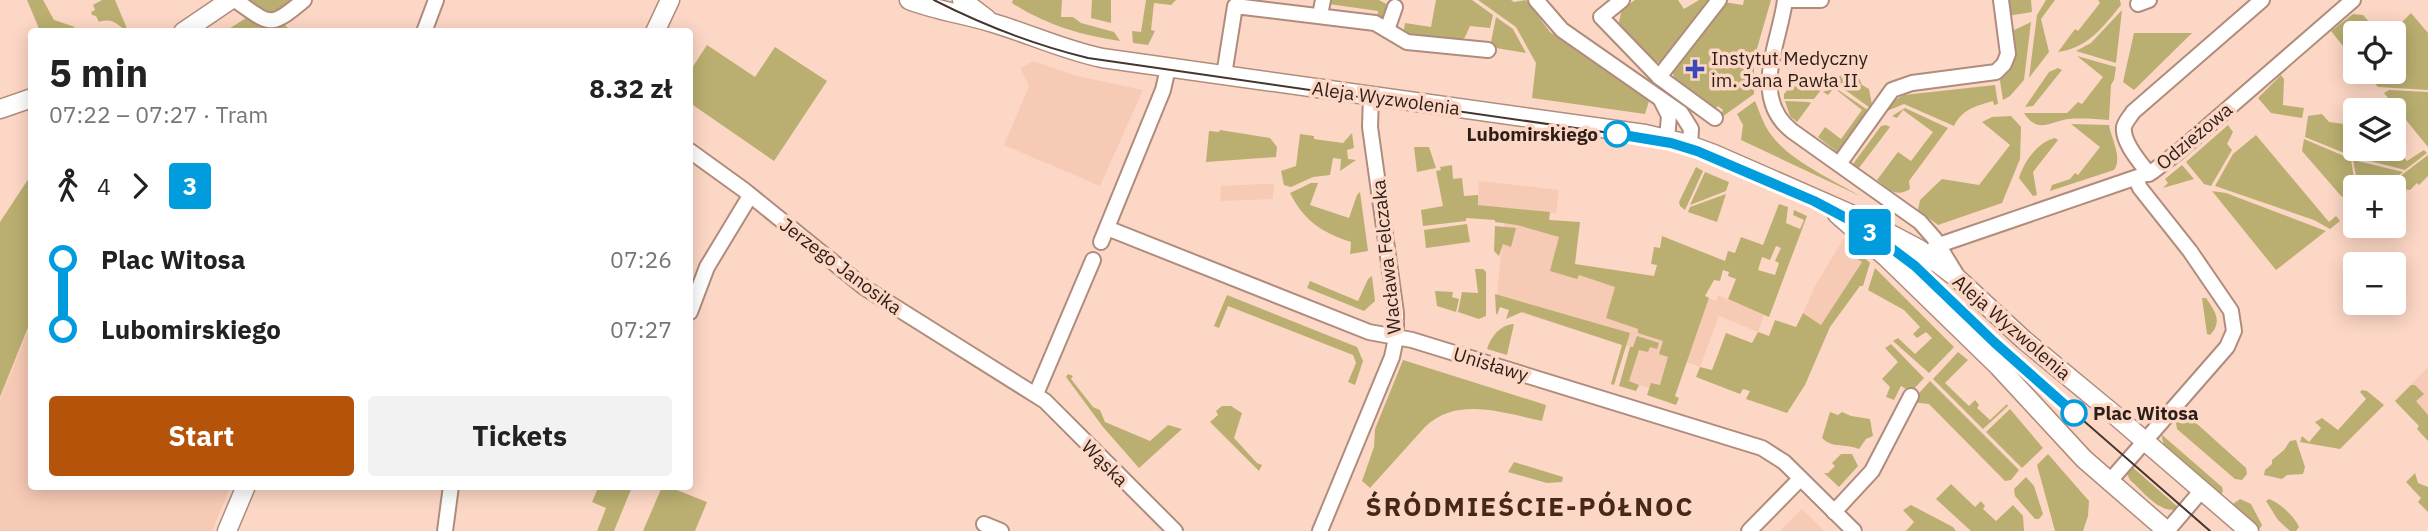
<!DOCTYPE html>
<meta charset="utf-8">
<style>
:root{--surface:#fff;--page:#f2f2f2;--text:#222;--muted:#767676;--accent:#b45309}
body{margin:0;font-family:"IBM Plex Sans",sans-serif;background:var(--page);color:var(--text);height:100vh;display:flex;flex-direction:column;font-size:26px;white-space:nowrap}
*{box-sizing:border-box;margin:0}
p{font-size:23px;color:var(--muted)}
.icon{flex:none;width:38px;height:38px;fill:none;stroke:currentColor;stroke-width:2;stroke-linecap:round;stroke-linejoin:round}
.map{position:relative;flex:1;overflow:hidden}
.drawer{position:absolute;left:28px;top:28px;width:665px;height:462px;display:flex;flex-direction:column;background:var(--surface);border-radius:7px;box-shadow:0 4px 18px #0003}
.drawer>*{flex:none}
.badge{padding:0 14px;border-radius:5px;font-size:24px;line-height:46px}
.tools{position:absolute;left:2343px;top:21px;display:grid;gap:14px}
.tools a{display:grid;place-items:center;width:63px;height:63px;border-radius:7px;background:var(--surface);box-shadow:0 4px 18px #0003;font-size:35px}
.map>.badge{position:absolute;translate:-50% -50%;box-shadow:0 0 0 4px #fff}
.legs{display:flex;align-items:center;gap:10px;height:77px;padding:0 21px;font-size:23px}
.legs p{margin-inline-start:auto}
.head{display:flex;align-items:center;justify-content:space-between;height:119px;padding:0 21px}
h1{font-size:38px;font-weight:700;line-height:52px}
.action{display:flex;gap:14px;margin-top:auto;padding:14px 21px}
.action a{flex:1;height:80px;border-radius:7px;background:var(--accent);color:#fff;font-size:28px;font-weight:700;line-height:80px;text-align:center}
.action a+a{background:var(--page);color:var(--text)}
ul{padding:0 21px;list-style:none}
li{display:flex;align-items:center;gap:24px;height:70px;font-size:26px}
li i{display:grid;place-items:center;width:10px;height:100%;margin:0 9px;background:currentColor}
li i::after{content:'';width:18px;height:18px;margin:-9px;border:5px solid;border-radius:50%;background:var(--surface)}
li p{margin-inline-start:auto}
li:first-child i{background:linear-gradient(#0000 50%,currentColor 0)}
li:last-child i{background:linear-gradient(currentColor 50%,#0000 0)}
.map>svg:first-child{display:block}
</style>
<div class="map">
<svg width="2428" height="531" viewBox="0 0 2428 531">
<rect width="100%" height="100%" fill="#fdd7c5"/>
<g fill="#f7cab5">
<path d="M1034,61l39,14 70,15 -43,96 -96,-41 25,-59 -9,-18z"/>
<path d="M1479,181l80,9 -3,23 -79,-8z"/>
<path d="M1263,184h11l-1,15 -53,2 1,-15z"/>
<path d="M1505,216l63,5 -7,41 110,19v114l-47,-15 9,-32 -137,-43z"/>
<path d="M1844,238l10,10 -4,6 12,7 -41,64 -18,-12 12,-27z"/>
<path d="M1718,295l46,20 -6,17 -39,-16 -19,51 -13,-5 22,-64 7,3z"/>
<path d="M31,323l1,163 198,1 -18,44h-212v-131z"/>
<path d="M2428,367v68l-33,-34z"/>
<path d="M1802,509l22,22h-44z"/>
</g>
<g fill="#baaf70" fill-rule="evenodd">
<path d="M27,0h16l11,20 21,7 -11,4h-24z"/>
<path d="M102,0h13l13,31c-11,-5 -14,-14 -29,-9l-3,-6 -4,-1 -1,-3 4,-2 -2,-5z"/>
<path d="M249,0h50l-24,18 -27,-16z"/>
<path d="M1013,0h49l-1,17h12l8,6 33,9 6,9c-38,-5 -76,-17 -108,-38z"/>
<path d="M1092,0h19v23l-20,-5z"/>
<path d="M1146,0h30l-5,5 -17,-2 -3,27 4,1 -7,14 -15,-2 -1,-12 9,1z"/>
<path d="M1329,0h50l11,6 -6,14 -7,-1 1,-8 -49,-7z"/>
<path d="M1436,0h36l21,15 -3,13 -20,-2 -5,11 -5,5 -57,-7 2,-12 26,4z"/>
<path d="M1478,0h33l3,2 12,-2 24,32 99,69 -4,13 -113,-16 4,-35 -20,-36z"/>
<path d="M1635,0h43l6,9 15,-9h16l-53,63 -11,-2 -33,-35 4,-17z"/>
<path d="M1744,0h27l-17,59v35l-32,23 -1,-3 2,-4 -5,-4 -5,6 -39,-34 -2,-11 51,-65 20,3z"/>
<path d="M2004,0h27l1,12 -25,4z"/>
<path d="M2046,0h9l-14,19 8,33 -20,26 8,-63z"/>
<path d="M2098,0h22l1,5c-18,22 -33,43 -63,47l17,-23 3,2 22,-28z"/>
<path d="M2122,10l-6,53 -40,-12 15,-8z"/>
<path d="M2411,13l17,20v57l-50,-3 -13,-15h29v-39h-3z"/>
<path d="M2353,14l10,1 16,18h-23l-1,28 -24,-30z"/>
<path d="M1496,17l17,12 13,24 -36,-6z"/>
<path d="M246,18l28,10 10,-4 7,7 -67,1z"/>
<path d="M2031,22l-7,58 -14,16 -7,4 -3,-19 10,-26 -2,-22z"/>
<path d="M2134,33h58l-58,57 -11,-8z"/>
<path d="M707,45l48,32 20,-30 52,34 -53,80 -84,-58v-32z"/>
<path d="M2077,56l39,11 -2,13 -3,5 -2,35c-13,-1 -27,-2 -40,-1 -19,2 -31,16 -45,-6h43l11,-11 4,2 21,-27z"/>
<path d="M2058,68l4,2 -29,36 -8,1 24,-35z"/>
<path d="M1856,71l6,14 7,4 4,21 -43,-31z"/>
<path d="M2281,75l3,4 -1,26 21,3 -2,10 -31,-5 -13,-15z"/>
<path d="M1824,80v6l-10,13h-30v-5l5,-6z"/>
<path d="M1995,85l3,19 -4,1 -1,-4c-17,5 -31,8 -39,25l-50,-22 -17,7 6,-10 11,-6z"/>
<path d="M1834,87l38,26 -25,33 -10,6 -19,-15 7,-10 16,12 21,-29 -28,-22 -6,7 -5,-3z"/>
<path d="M2389,90l39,2v55l-44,-54z"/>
<path d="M1755,101c5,12 9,25 17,35 19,25 61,44 88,60l-119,-56 2,-15 -6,-11z"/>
<path d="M1785,101l24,1 2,1 -14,19 -7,-6z"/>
<path d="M1905,108l43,20 -39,53 1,8c-14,9 -22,0 -33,-9l21,-28 13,9 22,-29 -30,-22 -6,8 -5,-2z"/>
<path d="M2322,114l7,8 16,2 4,31 -44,-18 3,-21z"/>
<path d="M2011,116l10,11 -1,32 -18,44 -64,22 -20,-15 2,-10 22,-21 37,6 31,-40 -28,-23 10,-5z"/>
<path d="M2355,121l1,28h38v-3l13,15 17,-11 3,3 -22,17 -50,-13 -3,-3 -3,-27z"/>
<path d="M2071,124l38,1c2,13 14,33 5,45l-64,21 2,-6 18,-6 5,-6 3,2 22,-28z"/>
<path d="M1886,125l4,2 -31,41 -6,-4 28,-38z"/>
<path d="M2228,125l5,7 -6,12 5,6 -21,36 -7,-2 -18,-22z"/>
<path d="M1220,130l50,8 7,9 -1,10 -70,5 3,-31 10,1z"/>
<path d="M1352,133l2,15 -7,2 1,9 8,1 -16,11 1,-12 -8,-1 -3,17 -17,2 -22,10 -7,-2 -3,-14 15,-5 4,-32 14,2v3l29,4z"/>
<path d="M2256,135l73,87 7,-6 4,5 -10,8 -16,-9 -99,-34 18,-32z"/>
<path d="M2055,138l3,2 -25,32 4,23 -4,1 -14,-18c5,-17 19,-36 36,-40z"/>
<path d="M2304,139l47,20 4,26 -13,12 -40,-46z"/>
<path d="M1414,147h15l7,21 -19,4z"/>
<path d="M2428,155v21l-9,9 -2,-2 -7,7 -13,-2 -7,-4z"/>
<path d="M2353,160l50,12 -19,15h-26z"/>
<path d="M1452,165l1,14 9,-1 2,18 14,-1v10l72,7 -1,8 31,2 -5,42 79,12 3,-11 -6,-1 3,-17 6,1 2,-12 63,25 3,-10 7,2 6,-16 22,8 16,-41 9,3 -2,16 14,6 4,-9 -11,-5 1,-5 13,6 -38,101 -41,-18 8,-20 -8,-3 1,-4 -6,-2 -3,11 -6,-1 -9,16 4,2 -34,98 4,2 -3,7 -29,-10 4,-12 9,2 8,-28 -9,-3 4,-13 -25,-8v-4l-32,-11 9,-31 -36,-12 -2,4 -27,-8 9,-34 -42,-12 -22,-3v-2l-29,-2v3l-43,5 -2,-16 22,-4 -7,-35 5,-1 -1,-3zM1776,246l5,2 -6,13 4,2 -4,12 -17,-5 4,-13 8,3z"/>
<path d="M2182,165l12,14 -31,9 5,-5 -3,-4z"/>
<path d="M1696,167l7,4 -18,39 -5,-4 -1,-4z"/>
<path d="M1705,172l24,10 -3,9 -36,14z"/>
<path d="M31,175v145l-31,77v-175z"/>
<path d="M1311,183h7l-8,22 39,13 8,-23 3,-3 8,59 -18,3 1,-12c-28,-9 -47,-21 -61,-49z"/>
<path d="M2212,191l14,2 100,38 -50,39z"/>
<path d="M1726,194l-9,28 -29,-10 2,-5z"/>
<path d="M1467,224l3,18 -44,6 -2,-18z"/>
<path d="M1495,226l21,2 -5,19 -8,-3 -4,12 -5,-5z"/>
<path d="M1854,248l16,15 -7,23h-3l-30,41 -25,58 -18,28 -41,-14 4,-8 -7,-2 -3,5 -44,-17 4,-10 12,3 14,-37 26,10 6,-11 11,4 6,-16 21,7 7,-14 18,12 41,-63 -12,-8z"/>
<path d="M1875,268l79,79 -25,26 -36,-32 5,-3 17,16 17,-16 -6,-6 -9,6 -4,-4 7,-7 -16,-17 -36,-20z"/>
<path d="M1475,269h8l3,3v44l-7,3 -21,-7 4,-20 16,1z"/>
<path d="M1372,276l3,25 -11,10 -57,-23 3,-7 48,20 10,-22z"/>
<path d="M1435,291l18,1 -1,5 7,2 -3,13 -19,-6z"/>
<path d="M1495,294l135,39 -16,52 -3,-1 11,-39 -100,-33 -16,7 3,-9 -9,-3 -3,8 -1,-2z"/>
<path d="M1227,295l130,52 6,14 -8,24 -7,-3 8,-19 -3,-8 -125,-49 -9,22 -5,-2z"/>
<path d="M2202,298h4c9,13 17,24 4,37l-3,-1z"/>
<path d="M1514,324l-7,31 -20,-6c4,-13 13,-24 27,-25z"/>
<path d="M1637,336l22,7 -2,6 -7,-2 -2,5 -9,-2 -10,31 10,4 -3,6 -17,-5 11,-39h3z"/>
<path d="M1891,344l33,34 -13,14 -10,-6 -7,14 -8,-3 4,-10 -8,-8 16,-17 -13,-14z"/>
<path d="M1958,352l10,8 -23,23 24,23 6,-6 4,5 -2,3 13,12 17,-16 1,2 -25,23 -50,-50z"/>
<path d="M1403,360l143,45 -4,16c-39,-8 -85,-25 -117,6l-55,61 -8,-7 12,-34 1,-18z"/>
<path d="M1068,374l5,2 -2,3 22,28 7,3 5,12 45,19 18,-16 14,4 -43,39 -36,-41 -37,-50z"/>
<path d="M1930,381l89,89 -8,10 -6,1 -76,-77 -18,-2z"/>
<path d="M2411,385h4l9,9 -8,7 12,14v26l-11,-12 2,-3 -24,-25z"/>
<path d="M2362,390l5,1 17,14 -44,44 -40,-7 2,-6 7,6 12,-14 -6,-6 7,-4 16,12 28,-31 -6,-7z"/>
<path d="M1222,406h9l11,7 -8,25 23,25 5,2 -3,6 -49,-49 8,-7 -2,-4z"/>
<path d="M2010,409l33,39 -21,20 -36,-36z"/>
<path d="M1830,412l8,3 4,-3 9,4 19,3 3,17 -7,3 -7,10c-15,-6 -26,0 -37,-11z"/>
<path d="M2185,413l61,55 1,6 -5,6 -7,-1 -58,-50 -1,-6z"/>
<path d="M2161,434l61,53 1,4 -3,6 -55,-48z"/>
<path d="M2296,440l9,27 -2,7 -16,1 -5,4 -18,-4 1,-5 7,-6v-4l12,-10 6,-9z"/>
<path d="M1841,454h11l6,12 -19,21 -15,-14h4l7,-7 -3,-3z"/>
<path d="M2048,454l41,47 -1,15 -5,15h-28l-18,-66z"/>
<path d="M1514,462l49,15 -1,5 -15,1 -39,-11z"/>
<path d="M2130,465l49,43c-17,9 -37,-18 -49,-28l-3,-6z"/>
<path d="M2415,473l3,10 10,4v25l-10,-10 3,-4 -15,-16z"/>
<path d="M2026,477l8,9 9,28 -4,5h-4l-20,-23 -1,-7z"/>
<path d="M1951,484l24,23 6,-6 4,5 -2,3 13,12 17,-16 10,11 1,15h-53l-35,-32z"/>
<path d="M599,486l33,1 -18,44h-17l9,-23 -14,-6z"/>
<path d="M662,487h7l38,15 -12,29h-52z"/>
<path d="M2240,499l11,5 11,21 -3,5 -29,-24z"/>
<path d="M2269,499c11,4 26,18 30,28l-3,4h-6l-12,-11 -12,-19z"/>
<path d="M1911,505l42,22 3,4h-50l8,-9 -11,-12z"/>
</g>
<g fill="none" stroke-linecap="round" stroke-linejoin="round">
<defs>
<g id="minor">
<path d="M235,0c36,25 34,29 69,0"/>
<path d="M1536,0l26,30 119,83 10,16 -1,16"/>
<path d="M1622,0l-21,17 58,60"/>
<path d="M1785,0c-5,42 -36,97 7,131l128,91 14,16 22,36"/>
<path d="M1790,0h31"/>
<path d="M2138,4l11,-4"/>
<path d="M1320,15l3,-15"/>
<path d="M1387,30l8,-23"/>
<path d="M424,32l12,-32"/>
<path d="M1224,75l11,-69 140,17 32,19 81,8"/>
<path d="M1661,100l8,16 -2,23"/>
<path d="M1715,118l-56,-41 60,-77"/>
<path d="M690,151l54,39 121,98 180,113 130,130"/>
<path d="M1839,164l53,-74 20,-7 84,-11 8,-8 4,-10 -7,-54"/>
<path d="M2149,174c-9,-12 -27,-32 -25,-47 1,-5 6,-10 9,-15l129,-112"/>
<path d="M1107,228l262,104 43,8 350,108 22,14 70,69"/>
<path d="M1101,242l62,-152 5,-22"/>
<path d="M1931,299c-10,-17 -10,-38 5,-53l216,-74 26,-20 175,-152"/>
<path d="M690,312l17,-45 43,-71"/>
<path d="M1036,394l57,-134"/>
<path d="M2109,482l118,-135 7,-16 -3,-20 -41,-60 -50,-63 -4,-9"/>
<path d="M1834,512l38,-41 39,-75"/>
<path d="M984,524l17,7"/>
<path d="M445,531l6,-45"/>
<path d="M1320,531l72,-174 4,-19v-25l-26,-186 1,-31"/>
<path d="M1749,531l51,-52"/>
<path d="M2167,531l35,-41"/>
</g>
<g id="tertiary">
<path d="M909,0c28,11 56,14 84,23 37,11 71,27 109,35l543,76 39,9 30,11 146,64 59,31 38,29 67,62 86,71 139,120"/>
<path d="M962,0l25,19"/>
<path d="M183,32l47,-32"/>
<path d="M655,32l15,-32"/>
<path d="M0,109l32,-11"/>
<path d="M1837,214l49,43 112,109 86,93 83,72"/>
<path d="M227,531l19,-45"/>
</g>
</defs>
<use href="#minor" stroke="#b08c7c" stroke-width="18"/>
<use href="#tertiary" stroke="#b08c7c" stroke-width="21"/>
<use href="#minor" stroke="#fff" stroke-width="14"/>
<use href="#tertiary" stroke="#fff" stroke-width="18"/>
<path stroke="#46352d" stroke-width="2" d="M934,0c49,25 101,45 154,58l557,80 26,5 46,16 114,50 46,27 36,28 109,103 188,164"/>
</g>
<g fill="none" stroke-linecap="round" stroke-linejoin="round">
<defs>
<path id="line-1" d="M1617,134l54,9 26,8 117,50 49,26 52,39 79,76 80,71"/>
</defs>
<use href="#line-1" stroke="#fff" stroke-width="16"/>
<use href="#line-1" stroke="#009cdd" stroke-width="10"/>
</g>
<path fill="#3c47ba" stroke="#fdd7c5" stroke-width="2.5" d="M1691.5 58.5h7v7h7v7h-7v7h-7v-7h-7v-7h7z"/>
<g fill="#fff" stroke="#009cdd" stroke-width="3.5">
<circle cx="1617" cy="134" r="12"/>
<circle cx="2074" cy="413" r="12"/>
</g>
<g text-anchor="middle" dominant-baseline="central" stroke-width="7" stroke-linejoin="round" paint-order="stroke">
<g font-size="19" fill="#2c1e17" stroke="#fdd7c5" text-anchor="start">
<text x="1711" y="58">Instytut Medyczny<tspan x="1711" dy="22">im. Jana Pawła II</tspan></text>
</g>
<g font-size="19" fill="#2c1e17" stroke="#fdd7c5">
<text transform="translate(1386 98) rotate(8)">Aleja Wyzwolenia</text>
<text transform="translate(2194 136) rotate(-40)">Odzieżowa</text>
<text transform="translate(1386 257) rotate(-96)">Wacława Felczaka</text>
<text transform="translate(841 266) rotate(37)">Jerzego Janosika</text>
<text transform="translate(2012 327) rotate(41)">Aleja Wyzwolenia</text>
<text transform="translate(1491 364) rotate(17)">Unisławy</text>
<text transform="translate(1105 463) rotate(45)">Wąska</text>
</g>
<g font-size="19" font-weight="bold" fill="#2c1e17" stroke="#fdd7c5" text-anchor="end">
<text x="1598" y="134">Lubomirskiego</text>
<text x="2093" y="413" text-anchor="start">Plac Witosa</text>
</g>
<g font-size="26" font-weight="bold" letter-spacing="2" fill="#45281a" stroke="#fdd7c5">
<text x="1530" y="506">ŚRÓDMIEŚCIE-PÓŁNOC</text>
</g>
</g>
</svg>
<div class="tools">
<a><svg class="icon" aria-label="locate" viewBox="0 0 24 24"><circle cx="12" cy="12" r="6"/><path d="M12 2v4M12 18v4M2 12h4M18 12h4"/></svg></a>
<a><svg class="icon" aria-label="layers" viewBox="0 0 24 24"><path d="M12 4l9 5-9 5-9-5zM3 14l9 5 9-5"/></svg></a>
<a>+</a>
<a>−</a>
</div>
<b class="badge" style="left:1870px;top:232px;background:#009cdd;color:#fff">3</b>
<section class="drawer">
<div class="head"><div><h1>5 min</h1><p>07:22 – 07:27 · Tram</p></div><b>8.32 zł</b></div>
<div class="legs"><svg class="icon" aria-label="walk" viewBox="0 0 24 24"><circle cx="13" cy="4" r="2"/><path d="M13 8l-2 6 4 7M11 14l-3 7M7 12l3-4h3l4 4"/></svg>4<svg class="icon" aria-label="forward" viewBox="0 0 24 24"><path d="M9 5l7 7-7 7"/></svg><b class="badge" style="background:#009cdd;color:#fff">3</b></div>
<ul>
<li><i style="color:#009cdd"></i><b>Plac Witosa</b><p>07:26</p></li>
<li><i style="color:#009cdd"></i><b>Lubomirskiego</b><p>07:27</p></li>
</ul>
<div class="action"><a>Start</a><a>Tickets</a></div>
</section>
</div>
